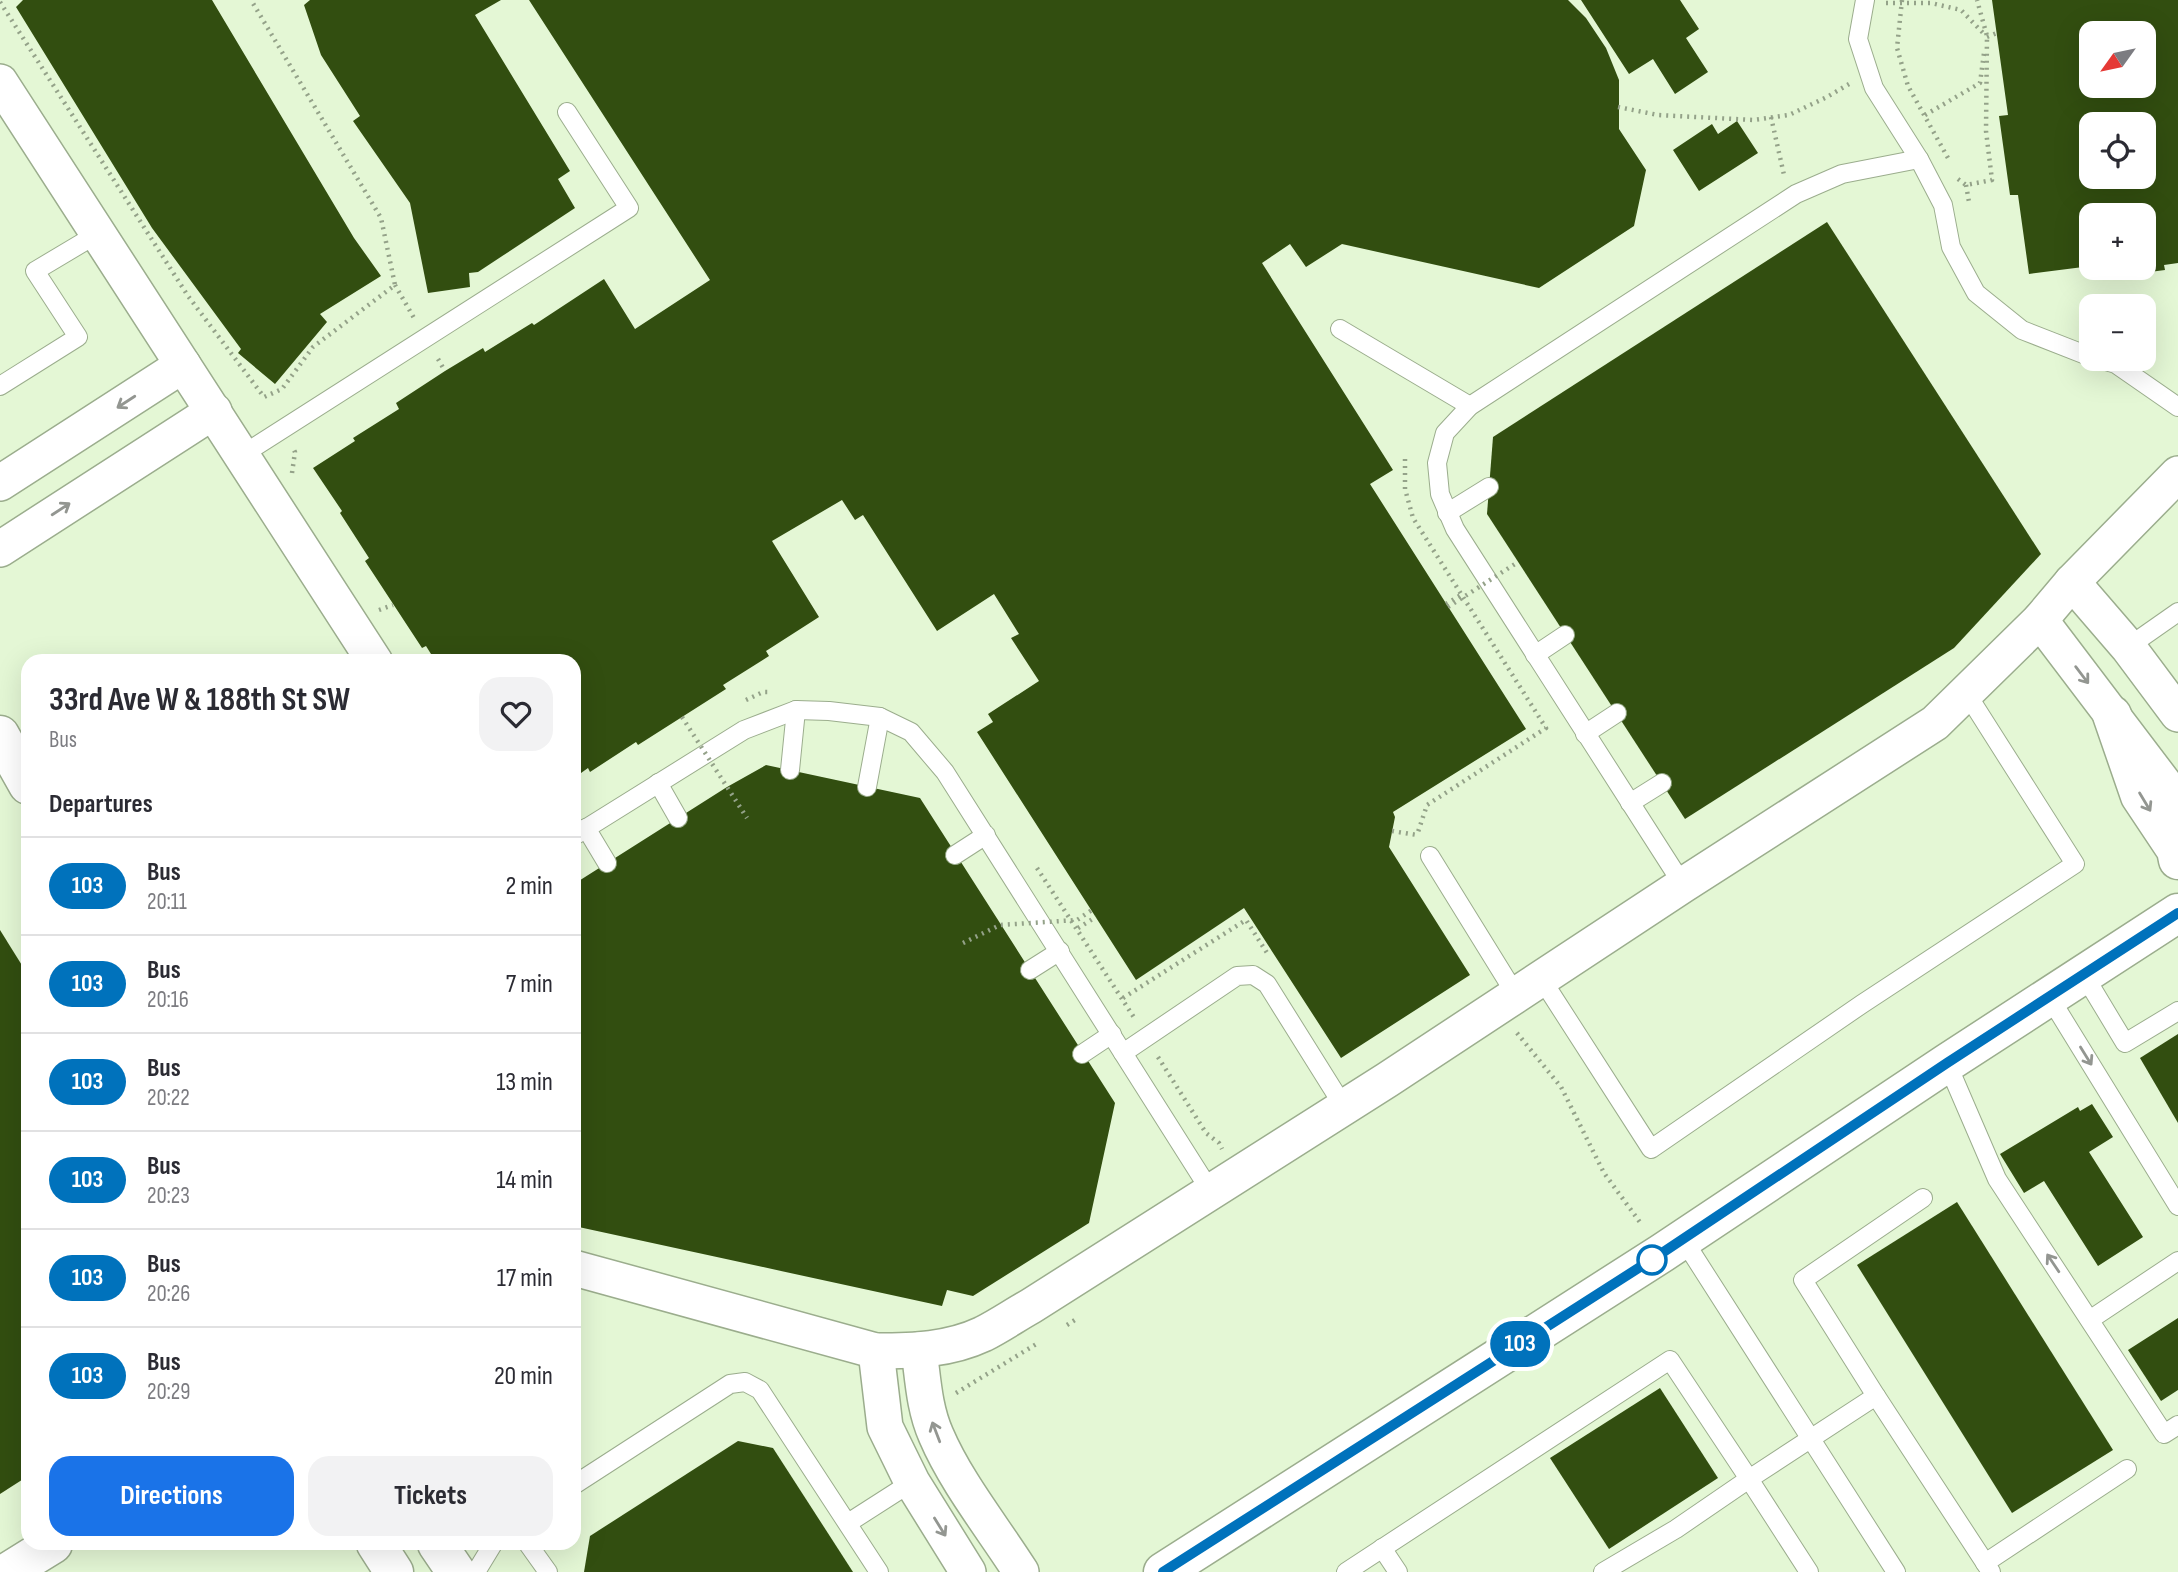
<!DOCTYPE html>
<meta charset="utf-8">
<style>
:root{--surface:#fff;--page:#f2f2f3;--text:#2b2b33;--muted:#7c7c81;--line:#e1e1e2;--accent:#1a73e8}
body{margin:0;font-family:"Sofia Sans Condensed",sans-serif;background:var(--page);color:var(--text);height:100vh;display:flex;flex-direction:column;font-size:26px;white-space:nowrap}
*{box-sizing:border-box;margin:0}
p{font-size:23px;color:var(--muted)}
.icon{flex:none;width:38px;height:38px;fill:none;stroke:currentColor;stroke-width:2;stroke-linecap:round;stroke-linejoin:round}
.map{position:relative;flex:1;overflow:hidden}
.drawer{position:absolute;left:21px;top:654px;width:560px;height:896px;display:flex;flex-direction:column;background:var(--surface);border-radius:21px;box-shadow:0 7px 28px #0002}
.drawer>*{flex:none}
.badge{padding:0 14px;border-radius:23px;font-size:24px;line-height:46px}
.needle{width:46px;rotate:237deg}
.fabs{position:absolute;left:2079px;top:21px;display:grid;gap:14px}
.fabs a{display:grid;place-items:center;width:77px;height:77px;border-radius:14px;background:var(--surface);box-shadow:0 7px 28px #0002;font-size:35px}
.map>.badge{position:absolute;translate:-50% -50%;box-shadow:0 0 0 4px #fff}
h2{padding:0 28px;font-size:26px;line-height:63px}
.round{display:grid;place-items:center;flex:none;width:74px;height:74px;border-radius:21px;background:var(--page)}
.summary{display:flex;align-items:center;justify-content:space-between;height:119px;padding:0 28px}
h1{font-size:33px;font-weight:700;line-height:52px}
.cta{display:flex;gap:14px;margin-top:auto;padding:14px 28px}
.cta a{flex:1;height:80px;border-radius:21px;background:var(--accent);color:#fff;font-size:28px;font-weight:700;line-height:80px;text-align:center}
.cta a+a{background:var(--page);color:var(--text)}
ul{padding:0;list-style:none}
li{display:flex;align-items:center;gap:21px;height:98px;padding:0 28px;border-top:2px solid var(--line)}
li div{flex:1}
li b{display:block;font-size:26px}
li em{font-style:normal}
li .badge{min-width:77px;font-weight:700;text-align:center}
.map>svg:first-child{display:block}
</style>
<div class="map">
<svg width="2178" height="1572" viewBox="0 0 2178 1572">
<rect width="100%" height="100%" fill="#e4f7d5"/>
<g fill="#324e10" fill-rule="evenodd">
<path d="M23,0h189l142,238 27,38 -61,38 7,8 -52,62 -37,-31 3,-4 -89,-121 -136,-221z"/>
<path d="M310,0h191l-26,15 95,156 -12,8 17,29 -97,64 -9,1 1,14 -42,6 -18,-90 -57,-82 7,-5 -39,-61 -17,-50z"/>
<path d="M529,0h1039l18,18 20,30 13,32v49l27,41 -12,56 -95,62 -197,-44 -36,23 -16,-23 -28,19 131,207 -23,14 156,245 -133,83 2,5 -6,30 81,128 -129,83 -97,-150 -108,72 -159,-248 16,-10 -5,-8 51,-33 -28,-43 8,-4 -25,-40 -57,37 -74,-116 -8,5 -13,-20 -70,41 47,76 -53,34 3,5 -46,29 3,4 -88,56 -2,-3 -46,30 -2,-4 -14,10v-116h-138l-10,-16 -4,2 -57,-87 4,-3 -29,-45 2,-2 -29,-43 42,-27 -2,-3 46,-29 -3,-6 49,-32 38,-23 2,4 47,-29 2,2 70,-46 31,50 75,-49z"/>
<path d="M1581,0h99l19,29 -13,9 22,34 -33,22 -22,-35 -24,15z"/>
<path d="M1992,0h186v263l-14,2 1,5 -69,9 -2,-11h50v-53h-53v51l-62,8 -11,-79h-8l-11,-79 9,-1zM2091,33h53v53h-53zM2091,124h53v53h-53z"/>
<path d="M1737,121l21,32 -59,38 -26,-41 39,-26 6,10z"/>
<path d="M1827,222l214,332 -87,94 -269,171 -198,-305 6,-77z"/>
<path d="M766,765l154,33 195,305 -26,120 -116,73 -26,-6 -5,16 -368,-80v-342l153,-97z"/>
<path d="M0,930l28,45v501l-28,18z"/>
<path d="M2178,1034v89l-38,-65z"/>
<path d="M2092,1104l21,33 -24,15 54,85 -45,29 -54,-85 -20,12 -24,-39 78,-47 2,4z"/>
<path d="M1957,1202l156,248 -101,63 -155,-248z"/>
<path d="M2178,1318v72l-17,11 -33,-51z"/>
<path d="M1660,1388l58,90 -109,71 -59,-91z"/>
<path d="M738,1441l35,7 80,124h-269l6,-36z"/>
</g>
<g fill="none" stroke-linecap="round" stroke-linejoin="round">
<defs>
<g id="lane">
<path d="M1865,0l-7,39 16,49 45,71 24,46 8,42 25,46 46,37 69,27"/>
<path d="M1340,329l130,77"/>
<path d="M2099,359l17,5 62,43"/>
<path d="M0,386l78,-49 -43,-66 62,-37"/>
<path d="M242,455l387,-247 -62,-96"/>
<path d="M1447,513l42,-26"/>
<path d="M2128,647l50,-35"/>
<path d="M1535,655l30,-20"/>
<path d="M1585,734l32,-21"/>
<path d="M790,770l6,-60"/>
<path d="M658,783l20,35"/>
<path d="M867,787l13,-70"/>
<path d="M1630,803l32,-20"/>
<path d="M586,828l21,35"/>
<path d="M574,836l170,-106 52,-20 33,1 51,6 31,15 34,40 266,420"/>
<path d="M955,855l31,-20"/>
<path d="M1430,856l86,139"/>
<path d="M1683,885l-228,-356 -15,-35 -3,-31 8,-30 25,-27 326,-212 46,-20 77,-15"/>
<path d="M1030,970l30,-19"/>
<path d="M2084,975l41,68 53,-32"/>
<path d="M1541,978l110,171 211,-145 213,-140 -108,-170"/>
<path d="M2050,998l128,208"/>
<path d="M1123,1053l114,-77 16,-1 14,9 77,123"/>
<path d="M1082,1054l30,-20"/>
<path d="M1947,1063l50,116 167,255 14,-9"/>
<path d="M1683,1239l213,333"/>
<path d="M2091,1319l87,-58"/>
<path d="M1876,1396l-73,-116 120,-82"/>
<path d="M574,1485l156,-101 15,-2 15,8 119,182"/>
<path d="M848,1523l64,-41"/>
<path d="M528,1544l20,28"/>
<path d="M1382,1548l16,24"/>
<path d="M1985,1563l142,-94"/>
<path d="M476,1572l17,-28"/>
<path d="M1346,1572l324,-212 79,119 127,-83 115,176"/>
<path d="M1603,1572l73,-43 73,-50 60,93"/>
</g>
<g id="street">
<path d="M0,82l375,580"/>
<path d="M0,483l183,-118"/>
<path d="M0,549l214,-138"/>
<path d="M2072,582l56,65 50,67"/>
<path d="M2040,620l138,182"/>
<path d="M574,1268l302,83c37,0 73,-1 107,-17 16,-8 32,-19 48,-28l356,-226 296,-195 252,-162 105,-103 32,-38 106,-108"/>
<path d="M919,1350c4,29 5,58 17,85 20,47 57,93 85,137"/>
<path d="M876,1351l9,76 27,55 56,90"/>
</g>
<g id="secondary">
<path d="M2112,715l28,81 36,54 2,10"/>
<path d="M0,735l28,50"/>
<path d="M376,1544l18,28"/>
<path d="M437,1544l19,28"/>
<path d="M8,1572l45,-28"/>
<path d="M1163,1572l499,-319 285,-190 231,-150"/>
</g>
</defs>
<use href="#lane" stroke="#9bad8d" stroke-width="20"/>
<use href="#street" stroke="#9bad8d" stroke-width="38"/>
<use href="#secondary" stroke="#9bad8d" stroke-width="41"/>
<g stroke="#94a289" stroke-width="4.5" stroke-dasharray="2 5" stroke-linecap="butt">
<path d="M1902,0l-5,48 11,38 40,72"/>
<path d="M0,2l188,294 76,101 18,-8 31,-42 82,-62 -14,-67 -130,-218"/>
<path d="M1886,3h45l30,7 24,25"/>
<path d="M1987,37l10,-4"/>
<path d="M1618,107l40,8 95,5 36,-5 38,-18 22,-13"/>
<path d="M1925,115l55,-32 4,-30"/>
<path d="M1771,117l13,58"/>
<path d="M1958,179l8,6 26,-5 -6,-49 1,-95 -10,-36"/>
<path d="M1966,185l3,17"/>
<path d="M395,285l19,33"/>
<path d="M438,359l7,12"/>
<path d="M1405,459v30l8,29 133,210 -119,77 -10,30"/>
<path d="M292,473l3,-21 -2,-4"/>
<path d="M1446,604l15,-9"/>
<path d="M379,610l14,-5"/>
<path d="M746,700l17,-8h8"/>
<path d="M1392,831l25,4v2"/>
<path d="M1037,868l98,151"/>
<path d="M1078,928l18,-11"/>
<path d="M1123,998l123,-78 23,36"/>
<path d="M1517,1033l44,54 43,86 38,52"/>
<path d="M1158,1057l48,76 13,10 3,6"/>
<path d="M1067,1325l11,-7"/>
<path d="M956,1393l82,-50"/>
</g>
<use href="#lane" stroke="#fff" stroke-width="18"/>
<use href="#street" stroke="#fff" stroke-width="35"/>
<use href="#secondary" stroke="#fff" stroke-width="38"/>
<g stroke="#94a289" stroke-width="4.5" stroke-dasharray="2 5" stroke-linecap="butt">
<path d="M1448,607l70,-45"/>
<path d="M682,717l65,101"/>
<path d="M963,943l37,-18 77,-5 15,-10"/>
</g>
</g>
<defs><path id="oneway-shaft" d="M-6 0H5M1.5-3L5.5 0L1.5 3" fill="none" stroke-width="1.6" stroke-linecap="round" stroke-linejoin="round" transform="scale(1.75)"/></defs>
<g stroke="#939691">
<use href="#oneway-shaft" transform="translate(126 402) rotate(147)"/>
<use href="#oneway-shaft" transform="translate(61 509) rotate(-33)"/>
<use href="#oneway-shaft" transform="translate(2082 675) rotate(53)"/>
<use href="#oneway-shaft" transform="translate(2145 802) rotate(59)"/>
<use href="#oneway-shaft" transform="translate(2086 1056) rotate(58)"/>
<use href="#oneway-shaft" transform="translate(2053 1263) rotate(-124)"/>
<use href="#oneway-shaft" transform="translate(936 1432) rotate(-111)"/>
<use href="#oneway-shaft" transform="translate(940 1527) rotate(58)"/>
</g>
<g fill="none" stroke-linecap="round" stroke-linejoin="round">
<defs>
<path id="line" d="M1163,1572l499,-319 285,-190 231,-150"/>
</defs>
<use href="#line" stroke="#fff" stroke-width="16"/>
<use href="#line" stroke="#0072bc" stroke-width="10"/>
</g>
<circle fill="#fff" stroke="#0072bc" stroke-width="3.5" cx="1652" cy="1260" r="14"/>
</svg>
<div class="fabs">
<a><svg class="needle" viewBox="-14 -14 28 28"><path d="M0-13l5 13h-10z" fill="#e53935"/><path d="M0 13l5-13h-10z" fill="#7c7c81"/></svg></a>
<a><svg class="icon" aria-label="locate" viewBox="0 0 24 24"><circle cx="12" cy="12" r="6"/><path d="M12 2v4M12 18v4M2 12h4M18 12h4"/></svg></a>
<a>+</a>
<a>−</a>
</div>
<b class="badge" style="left:1520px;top:1344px;background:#0072bc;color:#fff">103</b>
<section class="drawer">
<div class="summary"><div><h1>33rd Ave W &amp; 188th St SW</h1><p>Bus</p></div><a class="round"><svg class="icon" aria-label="heart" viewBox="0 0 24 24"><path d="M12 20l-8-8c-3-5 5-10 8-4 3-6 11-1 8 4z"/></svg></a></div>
<h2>Departures</h2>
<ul>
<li><span class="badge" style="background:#0072bc;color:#fff">103</span><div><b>Bus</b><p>20:11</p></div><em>2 min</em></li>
<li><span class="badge" style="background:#0072bc;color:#fff">103</span><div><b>Bus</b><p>20:16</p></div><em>7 min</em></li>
<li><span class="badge" style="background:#0072bc;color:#fff">103</span><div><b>Bus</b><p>20:22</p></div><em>13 min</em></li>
<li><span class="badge" style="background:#0072bc;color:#fff">103</span><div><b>Bus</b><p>20:23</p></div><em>14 min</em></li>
<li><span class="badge" style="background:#0072bc;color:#fff">103</span><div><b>Bus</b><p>20:26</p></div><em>17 min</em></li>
<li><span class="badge" style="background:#0072bc;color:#fff">103</span><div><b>Bus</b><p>20:29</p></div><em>20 min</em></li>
</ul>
<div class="cta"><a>Directions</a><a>Tickets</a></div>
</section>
</div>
